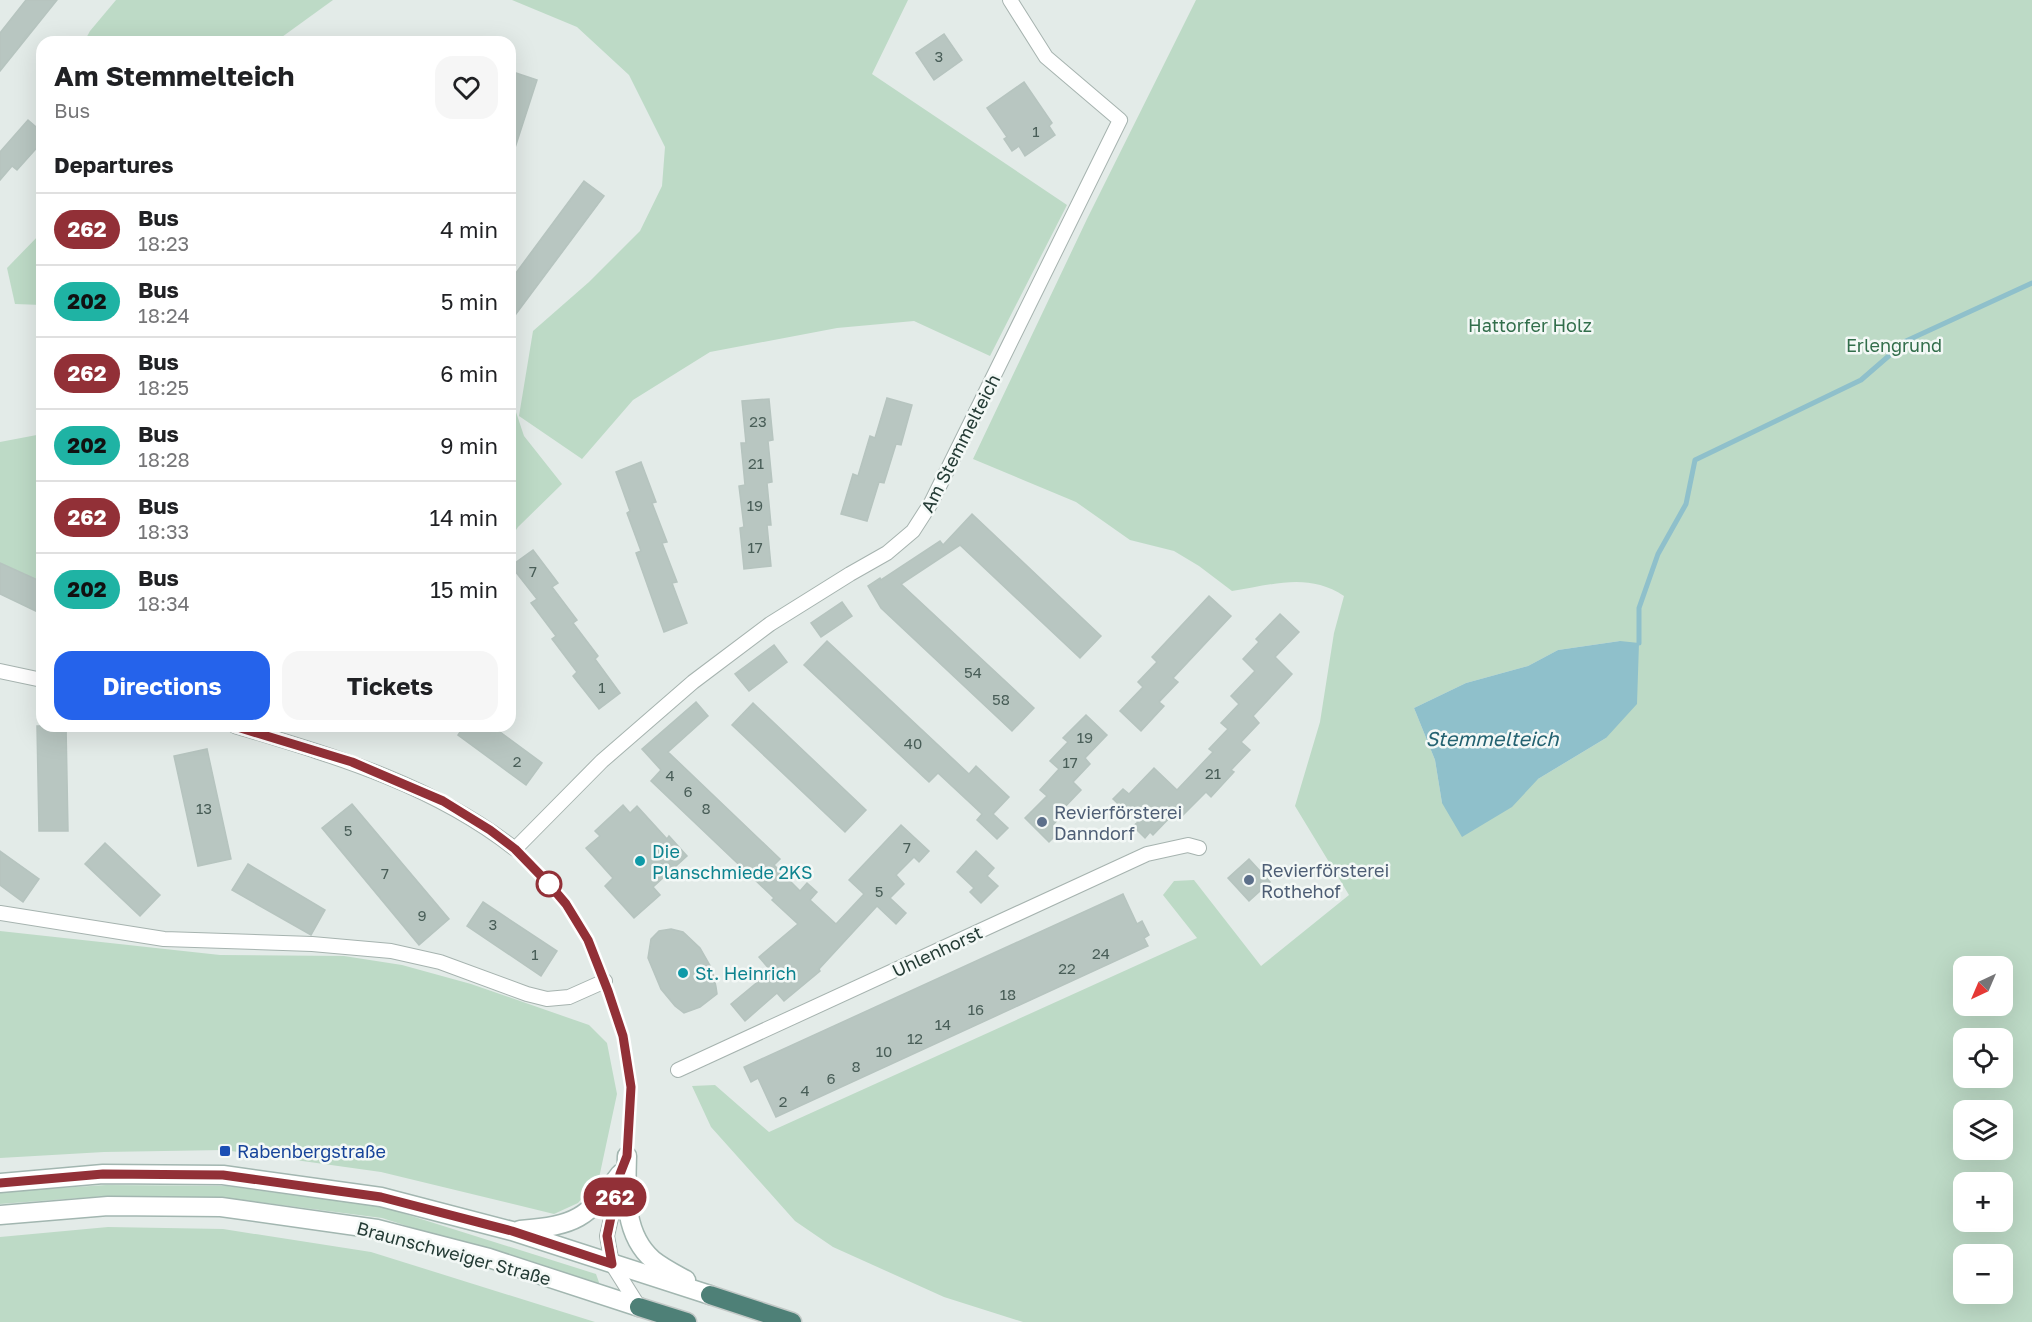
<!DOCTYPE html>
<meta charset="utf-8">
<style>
:root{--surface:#fff;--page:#f6f6f6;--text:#202124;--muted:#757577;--line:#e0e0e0;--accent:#2563eb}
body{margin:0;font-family:"Golos Text",sans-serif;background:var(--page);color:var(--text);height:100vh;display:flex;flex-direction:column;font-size:22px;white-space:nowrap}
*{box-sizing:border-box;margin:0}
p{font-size:20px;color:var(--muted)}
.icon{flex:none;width:33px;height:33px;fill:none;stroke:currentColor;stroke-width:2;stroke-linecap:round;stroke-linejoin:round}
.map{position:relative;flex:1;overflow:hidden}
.drawer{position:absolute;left:36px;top:36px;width:480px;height:696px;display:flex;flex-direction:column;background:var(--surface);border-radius:18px;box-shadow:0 6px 24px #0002}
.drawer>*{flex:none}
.badge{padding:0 12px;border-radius:20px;font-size:21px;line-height:39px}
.needle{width:39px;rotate:224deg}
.tools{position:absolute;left:1953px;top:956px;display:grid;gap:12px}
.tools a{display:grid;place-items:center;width:60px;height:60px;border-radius:12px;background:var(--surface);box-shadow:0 6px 24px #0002;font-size:30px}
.map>.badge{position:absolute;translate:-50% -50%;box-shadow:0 0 0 3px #fff}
h2{padding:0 18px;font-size:22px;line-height:54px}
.round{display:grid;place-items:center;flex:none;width:63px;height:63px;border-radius:18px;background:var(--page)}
.summary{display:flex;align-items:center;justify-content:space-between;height:102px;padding:0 18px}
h1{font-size:28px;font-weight:700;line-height:45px}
.action{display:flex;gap:12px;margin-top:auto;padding:12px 18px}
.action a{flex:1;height:69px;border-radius:18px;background:var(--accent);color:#fff;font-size:24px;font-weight:700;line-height:69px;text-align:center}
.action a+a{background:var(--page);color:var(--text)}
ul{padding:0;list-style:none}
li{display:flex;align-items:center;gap:18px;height:72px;padding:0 18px;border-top:2px solid var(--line)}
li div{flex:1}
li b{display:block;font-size:22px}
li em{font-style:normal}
li .badge{min-width:66px;font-weight:700;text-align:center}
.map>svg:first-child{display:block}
</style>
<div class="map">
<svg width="2032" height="1322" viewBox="0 0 2032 1322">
<rect width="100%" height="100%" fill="#e3ebe8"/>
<g fill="#bddac6" fill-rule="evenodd">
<path d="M116,0h217l-58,42h-191l6,-11z"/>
<path d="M512,0h396l-36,74 195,131 -77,151 -76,-35 -77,7 -127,24 -77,48 -51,59 -63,-43 14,-85 56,-49 51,-51 22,-45 3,-39 -36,-72 -52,-48z"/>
<path d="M1196,0h836v1322h-1009l-79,-25 -111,-50 -38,-26 -84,-94 -19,-41 23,-1 54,47 428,-194 -34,-43 11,-14 20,-1 67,86 88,-71 -54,-89 25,-84 14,-89 10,-37c-36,-24 -72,-11 -112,-5l-33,-25 -25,-15 -44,-11 -54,-38 -103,-43 114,-240zM1620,641l-14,97 -68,41 -96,24 -7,-43 -21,-52 52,-25 62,-17 30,-16zM1964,966h38v39h-38zM1964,1038h38v39h-38zM1964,1110h38v39h-38zM1964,1182h38v39h-38zM1964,1254h38v39h-38z"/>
<path d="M42,232v73l-27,-1 -8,-36z"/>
<path d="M514,346l-3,51 13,39 38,48 -44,43 -8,12v-191z"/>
<path d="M42,434v148l-42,-19v-121z"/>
<path d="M0,931l220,24 124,1 58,9 69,19 118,41 18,18 10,51 -18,84 -21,25 -24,11 -173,-42 -157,-22 -120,2 -104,6z"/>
<path d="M106,1185l121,1 156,21 213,67 5,14 -219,-70 -154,-20 -122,-2 -106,8v-12z"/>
<path d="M108,1227l115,2 148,23 224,70h-595v-85z"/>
</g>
<path fill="#8fc0cb" d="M1620,641l19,2 -2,61 -31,34 -68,41 -26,28 -50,30 -20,-34 -7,-43 -21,-52 52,-25 62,-17 30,-16z"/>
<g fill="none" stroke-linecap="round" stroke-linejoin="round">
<path stroke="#8fc0cb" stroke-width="5" d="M1639,643v-35l19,-54 28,-50 9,-44 166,-80 45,-39 126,-58"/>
</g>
<g fill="#b8c6c1" stroke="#b6c4bf" stroke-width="1.5">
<path d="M26,0h31l-57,71v-38z"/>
<path d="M944,34l18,26 -28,20 -18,-27z"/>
<path d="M513,72l24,8 -24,74h-3v-75z"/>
<path d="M1024,82l28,41 -3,3 6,9 -30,21 -6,-10 -7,5 -8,-12 3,-2 -20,-29z"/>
<path d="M28,120l14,12v10l-25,28 -5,-4 -12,14v-28z"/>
<path d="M584,181l20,15 -94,126v-41z"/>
<path d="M887,398l25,7 -11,40 -5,-1 -12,39 -5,-1 -12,39 -26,-7 12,-40 5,2 12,-40 5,2z"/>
<path d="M769,399l4,41 -5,1 4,41 -5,1 4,42h-4l4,41 -27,3 -4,-41 4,-1 -5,-41 6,-1 -4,-42h5l-4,-42z"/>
<path d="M641,462l15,40 -4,1 15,39 -5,1 15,39 -5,1 15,40 -23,9 -28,-79 5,-2 -14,-38 3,-2 -14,-39z"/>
<path d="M972,514l129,122 -21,22 -120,-113 -59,39 133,124 -22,23 -131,-123 -13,-22 12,-8 1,2 59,-39 3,4z"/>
<path d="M533,550l25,33 -6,4 25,33 -4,3 25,33 -3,3 25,34 -21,16 -26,-33 4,-4 -25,-33 4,-3 -25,-33 6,-4 -26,-33z"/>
<path d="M0,563l42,19v32l-42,-20z"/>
<path d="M1209,596l22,20 -58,62 5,4 -19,20 5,4 -23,25 -21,-20 23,-24 -5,-5 19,-20 -5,-5z"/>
<path d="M842,602l10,14 -31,21 -10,-14z"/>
<path d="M1280,614l19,18 -24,25 17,17 -39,42 6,7 -18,19 9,8 -19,20 3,2 -23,25 -5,-5 -23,23 -6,-5 -24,25 -3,-3 -5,6 -12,-12 5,-4 -25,-23 10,-10 6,5 25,-26 23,22 36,-38 -4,-3 19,-20 -7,-6 18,-19 -8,-8 24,-25 -12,-12 16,-17 -3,-3z"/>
<path d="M827,641l142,133 7,-8 33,31 -16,17 15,14 -11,11 -20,-19 5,-6 -44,-41 -9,9 -125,-117z"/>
<path d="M774,645l13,17 -38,29 -14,-17z"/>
<path d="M696,702l12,14 -40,36 112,107 -6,6 26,26 7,-8 10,9 -7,8 26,24 28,-30 -15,-14 52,-55 28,26 -10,11 -5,-5 -18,18 8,9 -14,14 16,15 -10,11 -19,-18 -58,63 1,2 -36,30 -7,-8 -32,28 -14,-17 40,-33 -12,-14 39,-33 -26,-24 2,-2 -123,-117 10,-11 -19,-21z"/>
<path d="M753,703l113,107 -21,22 -113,-107z"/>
<path d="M1086,715l21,20 -22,23 5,6 -17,18 8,8 -19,20 2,3 -12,13 7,6 -10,10 -24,-24 22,-22 -7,-6 19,-21 -9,-8 18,-19 -5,-4z"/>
<path d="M37,726h29l2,105h-29z"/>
<path d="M464,726h28l50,37 -16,22 -68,-50z"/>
<path d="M207,749l24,110 -33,7 -24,-110z"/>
<path d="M352,804l97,115 -30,26 -97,-117z"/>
<path d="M623,805l7,8 7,-7 30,33 2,-3 18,20 -34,31 7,8 -26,23 -29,-32 8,-8 -27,-30 14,-12 -5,-5z"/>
<path d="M105,843l55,52 -20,21 -55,-52z"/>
<path d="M0,851l39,28 -16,23 -23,-17z"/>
<path d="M976,851l18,17 -7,8 11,10 -17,17 -11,-11 4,-4 -17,-16z"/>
<path d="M1249,859l21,23 -21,19 -21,-23z"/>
<path d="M248,864l77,46 -14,25 -79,-45z"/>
<path d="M1123,894l14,30 5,-3 7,14 -5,3 4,8 -372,171 -18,-39 -7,4 -7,-15z"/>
<path d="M483,902l74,49 -16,25 -74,-50z"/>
<path d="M671,929l12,3 17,16 12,21 4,18 1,7 -17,13 -16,6 -9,-7 -14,-17 -13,-31 3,-19 8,-8z"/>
</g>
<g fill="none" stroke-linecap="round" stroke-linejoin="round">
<defs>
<g id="minor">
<path d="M0,671l42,9"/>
<path d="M235,726c99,30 197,58 280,123l87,-88 91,-79 77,-58 80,-50 37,-21 26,-22 18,-28 189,-383 -74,-63 -36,-57"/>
<path d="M0,913l164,26 148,5 79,7 49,11 87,32 20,5 22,-2 36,-16"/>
<path d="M678,1070l469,-216 41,-9 11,3"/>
<path d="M620,1178l-13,58 5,28 27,43"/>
</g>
<g id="secondary">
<path d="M627,1156c-1,36 -4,78 26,104 10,8 22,14 33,20"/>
<path d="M0,1183l103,-9 120,1 158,22 131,34 198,64"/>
<path d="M0,1215l108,-9 113,1 156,22 112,29 150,49"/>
<path d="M520,1230c57,-5 66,-11 100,-56"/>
</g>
<g id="trunk">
<path d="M710,1295l82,27"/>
<path d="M639,1307l48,15"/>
</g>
</defs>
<use href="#minor" stroke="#a6b3af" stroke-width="16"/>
<use href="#secondary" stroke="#a2b6b0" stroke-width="21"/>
<use href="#trunk" stroke="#c2c8c6" stroke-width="21"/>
<use href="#minor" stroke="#fff" stroke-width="14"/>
<use href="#secondary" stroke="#fff" stroke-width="18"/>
<use href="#trunk" stroke="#4e8077" stroke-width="18"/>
</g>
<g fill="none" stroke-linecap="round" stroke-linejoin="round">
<defs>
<path id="line" d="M0,1183l103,-9 120,1 158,22 131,34 100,33 -5,-28 13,-62 7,-18 4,-69 -8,-51 -15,-45 -20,-51 -22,-36 -17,-20 -34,-35 -25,-19 -47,-29 -91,-39 -118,-36"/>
</defs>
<use href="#line" stroke="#fff" stroke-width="14"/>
<use href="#line" stroke="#923037" stroke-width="9"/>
</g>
<g fill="#5c6f8a" stroke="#f3f8f6" stroke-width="2">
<circle cx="1042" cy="822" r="6"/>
<circle cx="1249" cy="880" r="6"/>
</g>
<g fill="#0f9aa8" stroke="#f3f8f6" stroke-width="2">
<circle cx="640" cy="861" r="6"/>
<circle cx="683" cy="973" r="6"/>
</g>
<circle fill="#fff" stroke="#923037" stroke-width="3" cx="549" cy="884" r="12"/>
<rect fill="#1a4fb4" stroke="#f3f8f6" stroke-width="2" x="219" y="1145" width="12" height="12" rx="3"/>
<g text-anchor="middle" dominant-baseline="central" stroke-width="5" stroke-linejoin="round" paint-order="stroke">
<g font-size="15" fill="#495e58">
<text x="939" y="56">3</text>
<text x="1036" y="131">1</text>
<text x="758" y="421">23</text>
<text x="756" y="463">21</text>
<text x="755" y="505">19</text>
<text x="755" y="547">17</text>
<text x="533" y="571">7</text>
<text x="973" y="672">54</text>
<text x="602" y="687">1</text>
<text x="1001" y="699">58</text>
<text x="1085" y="737">19</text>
<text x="913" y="743">40</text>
<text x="517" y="761">2</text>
<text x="1070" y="762">17</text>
<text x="1213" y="773">21</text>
<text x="670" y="775">4</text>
<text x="688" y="791">6</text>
<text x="204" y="808">13</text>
<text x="706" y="808">8</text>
<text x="348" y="830">5</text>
<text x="907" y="847">7</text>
<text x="385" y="873">7</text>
<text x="879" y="891">5</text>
<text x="422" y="915">9</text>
<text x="493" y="924">3</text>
<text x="1101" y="953">24</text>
<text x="535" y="954">1</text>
<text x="1067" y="968">22</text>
<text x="1008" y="994">18</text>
<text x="976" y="1009">16</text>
<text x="943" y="1024">14</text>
<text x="915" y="1038">12</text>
<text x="884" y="1051">10</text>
<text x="856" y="1066">8</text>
<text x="831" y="1078">6</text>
<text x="805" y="1090">4</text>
<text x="783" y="1101">2</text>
</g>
<g font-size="18" fill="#326e4b" stroke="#f3f8f6">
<text x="1530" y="325">Hattorfer Holz</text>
<text x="1894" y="345">Erlengrund</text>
</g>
<g font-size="18" fill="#243b35" stroke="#f3f8f6">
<text transform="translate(960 443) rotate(-63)">Am Stemmelteich</text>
<text transform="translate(937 951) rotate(-25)">Uhlenhorst</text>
<text transform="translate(454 1253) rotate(15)">Braunschweiger Straße</text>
</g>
<g font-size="18" fill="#4e5e75" stroke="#f3f8f6" text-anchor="start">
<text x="1054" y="812">Revierförsterei<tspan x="1054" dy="21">Danndorf</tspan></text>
<text x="1261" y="870">Revierförsterei<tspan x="1261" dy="21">Rothehof</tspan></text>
</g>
<g font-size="18" fill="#0d838f" stroke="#f3f8f6" text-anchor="start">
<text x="652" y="851">Die<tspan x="652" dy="21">Planschmiede 2KS</tspan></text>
<text x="695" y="973">St. Heinrich</text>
</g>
<g font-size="18" fill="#164399" stroke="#f3f8f6" text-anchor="start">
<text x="237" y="1151">Rabenbergstraße</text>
</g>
<g font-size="20" font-style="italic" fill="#236271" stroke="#f3f8f6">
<text x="1492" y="738">Stemmelteich</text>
</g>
</g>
</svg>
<div class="tools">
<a><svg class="needle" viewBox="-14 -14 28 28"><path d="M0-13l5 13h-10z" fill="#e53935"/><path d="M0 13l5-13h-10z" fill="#757577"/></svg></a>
<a><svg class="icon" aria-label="locate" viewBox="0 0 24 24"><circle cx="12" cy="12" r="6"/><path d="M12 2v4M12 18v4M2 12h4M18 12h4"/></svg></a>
<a><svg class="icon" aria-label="layers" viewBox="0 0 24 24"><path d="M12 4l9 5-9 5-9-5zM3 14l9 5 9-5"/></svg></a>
<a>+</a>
<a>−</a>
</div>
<b class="badge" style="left:615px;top:1197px;background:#923037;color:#fff">262</b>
<section class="drawer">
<div class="summary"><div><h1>Am Stemmelteich</h1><p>Bus</p></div><a class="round"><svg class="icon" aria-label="heart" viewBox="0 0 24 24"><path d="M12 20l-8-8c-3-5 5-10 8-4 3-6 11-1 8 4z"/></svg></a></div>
<h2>Departures</h2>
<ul>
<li><span class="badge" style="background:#923037;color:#fff">262</span><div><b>Bus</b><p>18:23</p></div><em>4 min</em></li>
<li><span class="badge" style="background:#1fb3a4;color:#111">202</span><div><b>Bus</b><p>18:24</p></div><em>5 min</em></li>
<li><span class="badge" style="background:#923037;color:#fff">262</span><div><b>Bus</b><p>18:25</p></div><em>6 min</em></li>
<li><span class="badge" style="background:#1fb3a4;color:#111">202</span><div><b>Bus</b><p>18:28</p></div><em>9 min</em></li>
<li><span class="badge" style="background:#923037;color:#fff">262</span><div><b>Bus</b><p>18:33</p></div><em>14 min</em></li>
<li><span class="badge" style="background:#1fb3a4;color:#111">202</span><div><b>Bus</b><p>18:34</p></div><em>15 min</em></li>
</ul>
<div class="action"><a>Directions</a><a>Tickets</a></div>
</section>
</div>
